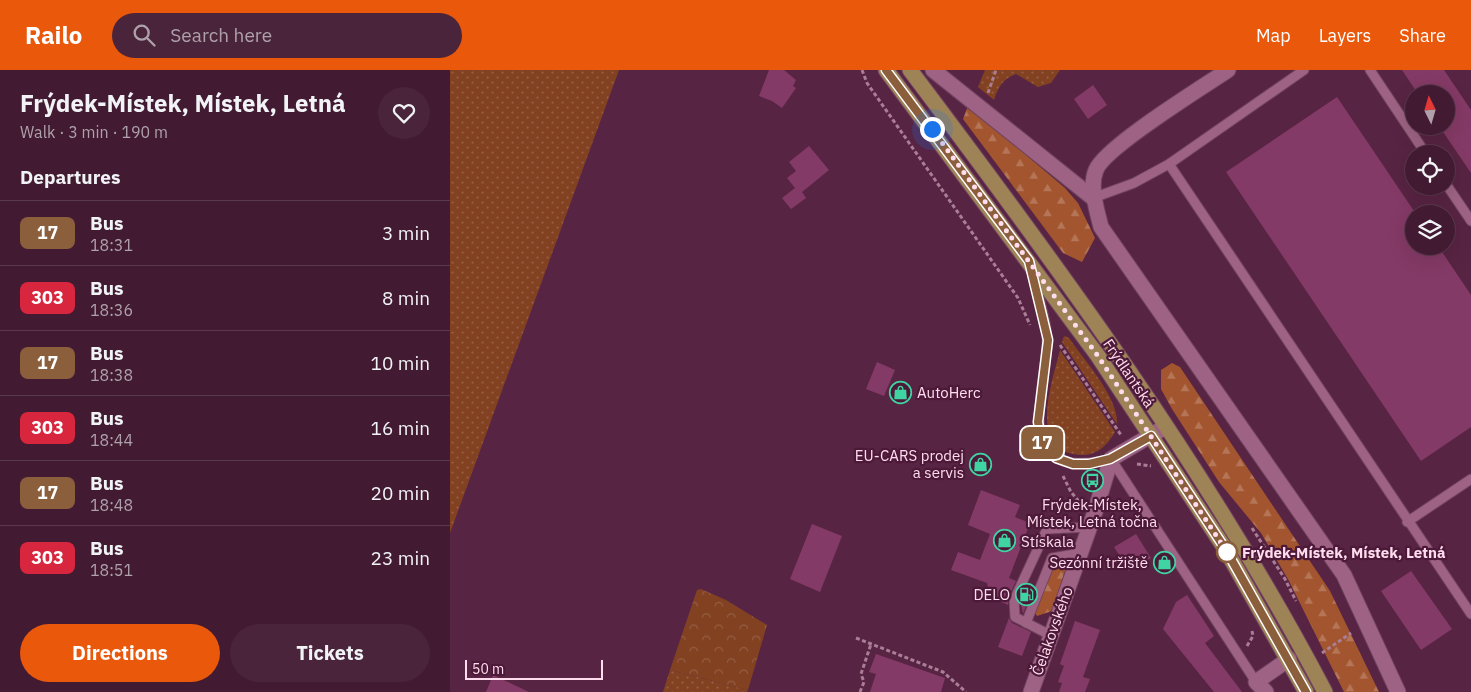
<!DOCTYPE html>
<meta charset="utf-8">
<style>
:root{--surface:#421b32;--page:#49243a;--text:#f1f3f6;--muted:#aea1ac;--line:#5a394d;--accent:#ea580c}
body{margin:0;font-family:"IBM Plex Sans",sans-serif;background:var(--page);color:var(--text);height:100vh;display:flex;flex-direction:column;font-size:19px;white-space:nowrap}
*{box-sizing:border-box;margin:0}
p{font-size:16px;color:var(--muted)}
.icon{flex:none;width:28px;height:28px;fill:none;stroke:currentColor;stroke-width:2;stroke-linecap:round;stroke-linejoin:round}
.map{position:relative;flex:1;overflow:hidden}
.panel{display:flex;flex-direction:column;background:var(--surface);width:450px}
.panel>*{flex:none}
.badge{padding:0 10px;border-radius:8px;font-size:18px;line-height:32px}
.needle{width:32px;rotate:355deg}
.fabs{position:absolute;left:955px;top:15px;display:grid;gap:10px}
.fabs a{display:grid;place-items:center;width:50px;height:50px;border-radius:50%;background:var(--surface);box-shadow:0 5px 20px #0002,0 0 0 1px var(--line);font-size:25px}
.scale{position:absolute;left:15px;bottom:12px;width:138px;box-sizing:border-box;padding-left:5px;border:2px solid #fde;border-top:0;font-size:14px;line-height:18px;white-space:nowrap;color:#fde;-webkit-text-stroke:4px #4d1938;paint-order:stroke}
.you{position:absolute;width:25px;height:25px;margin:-12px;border:4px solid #fff;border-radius:50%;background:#1a73e8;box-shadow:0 0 0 8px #1a73e833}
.map>.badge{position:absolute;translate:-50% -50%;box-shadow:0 0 0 2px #fff}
h2{padding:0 20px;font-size:19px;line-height:45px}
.round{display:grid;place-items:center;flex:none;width:52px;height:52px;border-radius:26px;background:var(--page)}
.summary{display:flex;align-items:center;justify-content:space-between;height:85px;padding:0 20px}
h1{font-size:24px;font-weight:700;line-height:38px}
.button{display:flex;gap:10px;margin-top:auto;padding:10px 20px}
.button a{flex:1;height:58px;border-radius:30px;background:var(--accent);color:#fff;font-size:20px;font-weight:700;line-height:58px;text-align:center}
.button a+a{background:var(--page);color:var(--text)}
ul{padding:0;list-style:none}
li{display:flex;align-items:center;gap:15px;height:65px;padding:0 20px;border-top:1px solid var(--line)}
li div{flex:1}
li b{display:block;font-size:19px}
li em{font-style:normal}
li .badge{min-width:55px;font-weight:700;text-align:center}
header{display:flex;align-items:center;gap:30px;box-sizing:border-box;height:70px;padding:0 25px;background:var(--accent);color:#fff}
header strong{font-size:24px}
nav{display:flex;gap:28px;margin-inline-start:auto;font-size:18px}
.search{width:350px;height:45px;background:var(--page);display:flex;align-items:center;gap:12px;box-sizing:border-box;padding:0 18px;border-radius:28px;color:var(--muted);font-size:19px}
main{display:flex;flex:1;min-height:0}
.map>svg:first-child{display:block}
</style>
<header>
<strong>Railo</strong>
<div class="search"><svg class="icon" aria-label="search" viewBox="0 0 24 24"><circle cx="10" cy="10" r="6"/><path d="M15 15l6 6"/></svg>Search here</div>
<nav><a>Map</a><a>Layers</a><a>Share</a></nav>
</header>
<main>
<section class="panel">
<div class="summary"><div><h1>Frýdek-Místek, Místek, Letná</h1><p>Walk · 3 min · 190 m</p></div><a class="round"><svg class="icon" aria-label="heart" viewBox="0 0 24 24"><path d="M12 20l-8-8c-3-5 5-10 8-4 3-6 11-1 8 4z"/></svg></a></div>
<h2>Departures</h2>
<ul>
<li><span class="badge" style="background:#8b5e3c;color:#fff">17</span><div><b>Bus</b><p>18:31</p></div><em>3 min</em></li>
<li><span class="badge" style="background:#d7263d;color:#fff">303</span><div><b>Bus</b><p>18:36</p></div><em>8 min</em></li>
<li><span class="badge" style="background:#8b5e3c;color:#fff">17</span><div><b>Bus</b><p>18:38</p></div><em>10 min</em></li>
<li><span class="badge" style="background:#d7263d;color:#fff">303</span><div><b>Bus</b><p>18:44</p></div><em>16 min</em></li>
<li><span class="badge" style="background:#8b5e3c;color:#fff">17</span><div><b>Bus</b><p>18:48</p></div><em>20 min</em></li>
<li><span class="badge" style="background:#d7263d;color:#fff">303</span><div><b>Bus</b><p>18:51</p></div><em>23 min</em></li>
</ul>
<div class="button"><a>Directions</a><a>Tickets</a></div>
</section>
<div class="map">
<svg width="1021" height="622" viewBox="0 0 1021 622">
<defs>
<pattern id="grass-dots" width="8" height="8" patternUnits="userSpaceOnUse" patternTransform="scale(1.25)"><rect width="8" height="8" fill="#824222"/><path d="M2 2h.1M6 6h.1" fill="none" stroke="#955d42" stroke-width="1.8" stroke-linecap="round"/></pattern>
<pattern id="forest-firs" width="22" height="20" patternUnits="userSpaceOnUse" patternTransform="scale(1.25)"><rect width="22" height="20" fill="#a2552e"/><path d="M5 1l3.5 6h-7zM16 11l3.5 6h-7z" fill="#b57557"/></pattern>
<pattern id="park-crowns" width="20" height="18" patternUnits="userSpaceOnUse" patternTransform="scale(1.25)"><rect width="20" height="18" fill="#824222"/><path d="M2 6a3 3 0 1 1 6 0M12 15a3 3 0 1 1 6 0" fill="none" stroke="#955d42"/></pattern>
</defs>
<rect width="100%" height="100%" fill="#582443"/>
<g fill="url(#grass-dots)">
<path d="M0,0h169l-169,463z"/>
<path d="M535,0h75l-9,13 -13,4 -22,-13c-13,5 -18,13 -22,26l-16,-13z"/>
<path d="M614,266l5,2c15,22 50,60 48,86l-55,-82z"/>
<path d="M610,280l55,82c-7,12 -17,23 -32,23 -57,-1 -31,-72 -23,-105z"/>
<path d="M220,600l78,20 -1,2h-84z"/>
</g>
<g fill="url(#forest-firs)">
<path d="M518,36l97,82 13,15 17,35 -13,24 -19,-9 -100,-134z"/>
<path d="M722,293l8,4 150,224 49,101h-35l-55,-111 -28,-48 -42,-51 -47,-73 -11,-20v-19z"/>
<path d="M606,496h8l2,2 -14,43 -15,5 -3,-5 16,-41z"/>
</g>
<path fill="url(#park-crowns)" d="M251,519l25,11 41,25 -19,65 -78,-20 27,-80z"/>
<g fill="#843a66">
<path d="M319,0h15l12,10 -3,6 3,2 -14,20 -10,-7 -13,-5z"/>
<path d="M952,0h42l27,40v63l-32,-47h7v-32h-28z"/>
<path d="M643,15l14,20 -19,14 -14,-20z"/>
<path d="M887,27l77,114v35h24l33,49v132l-50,34 -195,-289z"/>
<path d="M359,76l20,24 -27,22 4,6 -15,11 -9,-11 13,-10 -8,-10 9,-7 -7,-9z"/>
<path d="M427,292l18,8 -11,26 -18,-7z"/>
<path d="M531,420l39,15 -5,12 15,6 -21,55 7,3 -8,17v7l-18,-8 -3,-14 -36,-13 7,-18 22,8 10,-26 -22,-9z"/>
<path d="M362,454l30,12 -22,56 -30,-13z"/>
<path d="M686,464l15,24 -22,13 -15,-24z"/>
<path d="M961,501l41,58 -31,21 -40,-59z"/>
<path d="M578,515l5,3 -10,26 -3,-13z"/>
<path d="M737,525l27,41 -9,7 37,49h-28l-51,-63 13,-27z"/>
<path d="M559,548l3,5 19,9 -9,24 -24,-9z"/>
<path d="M625,551l25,9 -17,47 7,2 -5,13h-26l3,-9 -4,-1 6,-16 -4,-2z"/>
<path d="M426,584l69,24 -4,14h-71l6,-18 -7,-2z"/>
<path d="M43,605l36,17h-43z"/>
</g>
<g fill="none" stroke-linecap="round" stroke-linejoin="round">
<defs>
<g id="lane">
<path d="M920,0l56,84"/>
<path d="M719,94l302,450"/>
<path d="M996,114l25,37"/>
<path d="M643,128l41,-15 35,-19 135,-94"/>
<path d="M582,201c4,19 16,53 15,71 -2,58 -38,141 64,117l145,223"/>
<path d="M957,452l64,-43"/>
<path d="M576,553l26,-65 29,-5"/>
<path d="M600,565l-35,-18 -1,-17 33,-71 43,-2"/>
</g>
<g id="street">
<path d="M483,0l160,128"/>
<path d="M778,0c-25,17 -123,77 -132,100 -7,16 1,41 5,57l243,348 54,117"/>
<path d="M581,622l64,-180 16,-53 54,-32"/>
<path d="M816,622l-10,-10 33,-23"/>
</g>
<g id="primary">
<path d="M436,0l212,286 128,194 80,142"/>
<path d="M460,0c150,199 299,401 415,622"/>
</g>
</defs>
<use href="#lane" stroke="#724460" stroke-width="11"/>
<use href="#street" stroke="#724460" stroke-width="17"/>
<use href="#primary" stroke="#724460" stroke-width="17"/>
<g stroke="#a97e96" stroke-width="3" stroke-dasharray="4 2.5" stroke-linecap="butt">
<path d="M412,0l5,13 151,215 12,27"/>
<path d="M538,23l8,-23"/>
<path d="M610,275l61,90"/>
<path d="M687,394l14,2"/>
<path d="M613,406l8,16 11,13"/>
<path d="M802,458l33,51 11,22"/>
<path d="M406,568l87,34 23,20"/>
<path d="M797,576l6,-10 -1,-5"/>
<path d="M872,583l29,-20"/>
<path d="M410,622l4,-10 -3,-8 10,-30"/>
</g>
<use href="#lane" stroke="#9e6384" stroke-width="9"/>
<use href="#street" stroke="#9e6384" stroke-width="15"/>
<use href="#primary" stroke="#9e8357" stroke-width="15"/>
</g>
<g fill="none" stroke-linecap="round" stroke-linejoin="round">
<defs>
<path id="line" d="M436,0l143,191 19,79 -10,82 4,21 14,15 17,6h16l21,-5 41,-23 75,114 80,142"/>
</defs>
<use href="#line" stroke="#fff" stroke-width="11"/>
<use href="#line" stroke="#8b5e3c" stroke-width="8"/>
<path stroke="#fde" stroke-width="5" stroke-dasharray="0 9" d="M482,59l166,227 129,196"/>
</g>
<defs>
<symbol id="shop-ring" viewBox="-11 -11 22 22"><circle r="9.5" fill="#4d1938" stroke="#3fd4a2" stroke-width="1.5"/><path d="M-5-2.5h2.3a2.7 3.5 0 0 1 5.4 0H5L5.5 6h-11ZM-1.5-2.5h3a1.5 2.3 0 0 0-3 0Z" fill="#3fd4a2"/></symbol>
<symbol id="bus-ring" viewBox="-11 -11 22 22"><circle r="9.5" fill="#4d1938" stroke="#3fd4a2" stroke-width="1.5"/><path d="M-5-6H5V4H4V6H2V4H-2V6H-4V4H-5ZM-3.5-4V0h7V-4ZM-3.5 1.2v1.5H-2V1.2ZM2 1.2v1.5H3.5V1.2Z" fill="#3fd4a2"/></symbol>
<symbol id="fuel-ring" viewBox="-11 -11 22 22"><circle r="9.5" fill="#4d1938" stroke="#3fd4a2" stroke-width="1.5"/><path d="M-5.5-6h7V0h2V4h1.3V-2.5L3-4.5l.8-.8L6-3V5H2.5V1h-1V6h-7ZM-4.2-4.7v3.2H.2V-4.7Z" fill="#3fd4a2"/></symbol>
</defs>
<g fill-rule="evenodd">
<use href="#shop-ring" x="438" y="310" width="25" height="25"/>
<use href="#shop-ring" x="518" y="382" width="25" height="25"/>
<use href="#bus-ring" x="630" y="398" width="25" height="25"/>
<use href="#shop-ring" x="542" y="458" width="25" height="25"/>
<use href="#shop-ring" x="702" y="480" width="25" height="25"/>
<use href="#fuel-ring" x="564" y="512" width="25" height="25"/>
</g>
<circle fill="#fff" stroke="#8b5e3c" stroke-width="2.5" cx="777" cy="482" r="10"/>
<g text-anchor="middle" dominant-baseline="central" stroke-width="4.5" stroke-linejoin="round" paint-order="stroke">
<g font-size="15" fill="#fde" stroke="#4d1938">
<text transform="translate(679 303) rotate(56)">Frýdlantská</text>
<text transform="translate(602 561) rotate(-70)">Čelakovského</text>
</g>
<g font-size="15" fill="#fde" stroke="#4d1938" text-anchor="end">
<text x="467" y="322" text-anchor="start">AutoHerc</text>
<text x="514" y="385">EU-CARS prodej<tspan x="514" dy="17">a servis</tspan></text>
<text x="642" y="434" text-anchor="middle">Frýdek-Místek,<tspan x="642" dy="17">Místek, Letná točna</tspan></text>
<text x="571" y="471" text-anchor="start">Stískala</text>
<text x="698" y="492">Sezónní tržiště</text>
<text x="560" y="524">DELO</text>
</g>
<g font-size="15" font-weight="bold" fill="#fde" stroke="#4d1938" text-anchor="start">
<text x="792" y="482">Frýdek-Místek, Místek, Letná</text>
</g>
</g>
</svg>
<div class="fabs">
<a><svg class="needle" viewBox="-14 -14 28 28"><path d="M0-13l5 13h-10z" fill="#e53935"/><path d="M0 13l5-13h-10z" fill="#aea1ac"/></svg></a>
<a><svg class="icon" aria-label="locate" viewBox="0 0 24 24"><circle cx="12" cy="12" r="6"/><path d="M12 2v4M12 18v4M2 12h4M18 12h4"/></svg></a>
<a><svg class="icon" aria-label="layers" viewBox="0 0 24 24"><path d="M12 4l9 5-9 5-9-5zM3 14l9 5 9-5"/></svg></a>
</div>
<div class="scale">50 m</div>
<div class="you" style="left:482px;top:59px"></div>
<b class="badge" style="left:592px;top:373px;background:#8b5e3c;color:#fff">17</b>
</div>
</main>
